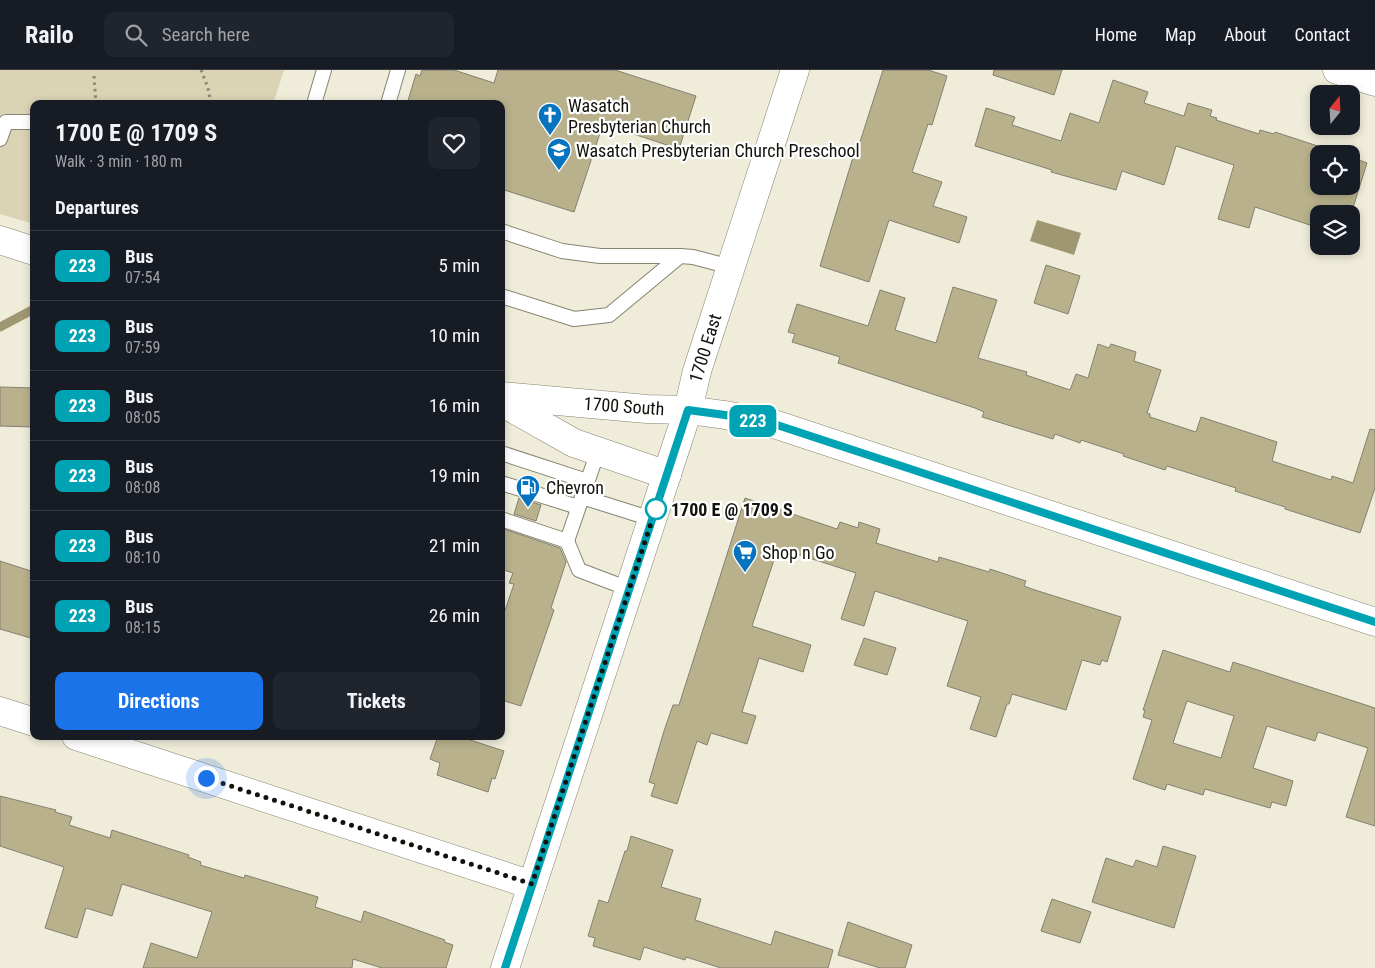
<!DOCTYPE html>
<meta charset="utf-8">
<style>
:root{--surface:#171b24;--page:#20242c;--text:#f1f3f6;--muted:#9ea1a6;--line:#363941;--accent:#1a73e8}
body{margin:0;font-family:"Roboto Condensed",sans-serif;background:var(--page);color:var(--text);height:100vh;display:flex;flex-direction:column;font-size:19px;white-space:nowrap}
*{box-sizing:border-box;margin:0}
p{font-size:16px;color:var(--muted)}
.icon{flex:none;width:28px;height:28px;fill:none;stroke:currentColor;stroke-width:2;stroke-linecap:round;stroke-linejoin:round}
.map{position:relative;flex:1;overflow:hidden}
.sheet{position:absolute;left:30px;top:30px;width:475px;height:640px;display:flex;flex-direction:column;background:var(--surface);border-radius:10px;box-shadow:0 2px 8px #0003}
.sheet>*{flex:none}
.badge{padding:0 10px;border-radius:8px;font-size:18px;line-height:32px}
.needle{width:32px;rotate:18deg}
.tools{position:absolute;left:1310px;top:15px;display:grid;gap:10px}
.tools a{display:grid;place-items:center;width:50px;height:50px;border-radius:10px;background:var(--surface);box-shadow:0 2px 8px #0003;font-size:25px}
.you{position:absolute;width:25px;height:25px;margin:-12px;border:4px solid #fff;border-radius:50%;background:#1a73e8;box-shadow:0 0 0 8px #1a73e833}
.map>.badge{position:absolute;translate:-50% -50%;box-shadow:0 0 0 2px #fff}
h2{padding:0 25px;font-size:19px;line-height:45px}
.round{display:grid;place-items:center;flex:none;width:52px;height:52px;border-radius:10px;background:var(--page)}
.summary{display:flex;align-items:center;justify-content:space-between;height:85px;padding:0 25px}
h1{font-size:24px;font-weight:700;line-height:38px}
.cta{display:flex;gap:10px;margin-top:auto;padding:10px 25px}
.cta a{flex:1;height:58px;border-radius:10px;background:var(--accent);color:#fff;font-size:20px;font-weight:700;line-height:58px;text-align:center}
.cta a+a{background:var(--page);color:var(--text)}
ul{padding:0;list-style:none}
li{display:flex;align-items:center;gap:15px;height:70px;padding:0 25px;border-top:1px solid var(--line)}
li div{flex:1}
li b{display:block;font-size:19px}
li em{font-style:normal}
li .badge{min-width:55px;font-weight:700;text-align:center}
header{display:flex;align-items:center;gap:30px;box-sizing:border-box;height:70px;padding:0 25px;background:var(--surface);border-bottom:1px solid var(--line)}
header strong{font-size:24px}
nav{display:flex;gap:28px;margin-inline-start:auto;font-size:18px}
.search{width:350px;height:45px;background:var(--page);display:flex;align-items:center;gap:12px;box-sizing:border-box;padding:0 18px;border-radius:10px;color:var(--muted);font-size:19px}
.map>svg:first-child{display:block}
</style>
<header>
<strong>Railo</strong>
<div class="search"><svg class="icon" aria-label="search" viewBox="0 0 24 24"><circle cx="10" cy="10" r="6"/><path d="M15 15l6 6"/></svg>Search here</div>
<nav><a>Home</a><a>Map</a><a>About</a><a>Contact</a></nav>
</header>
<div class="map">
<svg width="1375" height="898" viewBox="0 0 1375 898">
<rect width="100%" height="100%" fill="#efecd9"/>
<path fill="#dad3b4" d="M0,0h284l-11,34h-239v120l-34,-10z"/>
<path fill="#9e9772" d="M1037,150l44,13 -7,22 -44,-14z"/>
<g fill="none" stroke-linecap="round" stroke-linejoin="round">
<path stroke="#9e9772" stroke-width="9" d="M0,257l34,-18"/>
</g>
<g fill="#b8b18c" stroke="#848171" fill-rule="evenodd">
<path d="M422,0h32l40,13 4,-13h117l81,26 -17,53 -76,-25 -29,88 -73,-23v-85h-94l9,-30 4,2z"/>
<path d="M883,0h45l19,6 -15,49 -4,-1 -16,48 30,10 -9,24 34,11 -8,26 -70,-23 -20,62 -49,-16 37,-122 2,1z"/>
<path d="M994,0h68l-8,25 -61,-20z"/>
<path d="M1113,10l35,12 -4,11 40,13 4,-13 24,7 -2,6 7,2 -1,2 43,14 1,-4 14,4 1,-2 67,22h-23v32h32v-29l16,6 -16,51h-32v14l-64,-21 -6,21 -31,-9 16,-54 -58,-19 -12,39 -42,-14 -6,19 -65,-18 1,-2 -77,-24 11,-38 29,9 -3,8 49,16 9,-28 29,10z"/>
<path d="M1046,195l34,11 -12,38 -34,-11z"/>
<path d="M953,217l44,13 -19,58 49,14 -1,3 44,15 6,-16 12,4 10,-34 11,4 2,-4 25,8 -2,9 27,9 -14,43 3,1v3l46,15 5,-15 76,25 -5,19 59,19 1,-4 21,7 17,-54 5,1v58l-15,45 -75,-24v-2l-50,-16 1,-3 -69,-22 -2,4 -42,-14 1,-2 -43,-14 -1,3 -25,-9 -2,5 -71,-22 2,-5 -9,-4 -137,-45 2,-6 -48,-15 3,-8 -7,-2 9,-28 71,22 12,-36 25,8 -10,32 41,13z"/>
<path d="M0,317l34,1v39l-34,-1z"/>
<path d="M519,428l22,7 -5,16 -22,-7z"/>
<path d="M745,428l92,31 3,-7 18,6 1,-6 21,7 -4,14 62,19 1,-5 50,15 1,-3 36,12 -2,5 11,4 86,27 -14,45 -5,-2 -2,5 -18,-5 -16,50 -54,-16 -3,10h-2l-11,33 -26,-8 11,-32 -34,-11 21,-65 -93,-30 -11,35 -23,-7 15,-46 -78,-25 -26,78 59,19 -8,27 -44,-14 -17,54 14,4 -9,28 -36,-11 -4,12 -10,-4 -20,63 -26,-8 4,-12 -6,-2 15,-51 9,-26h6z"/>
<path d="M501,458l59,20 6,14 -15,46 3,2 -33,96 -20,-6v-78l13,-38 -5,-1 4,-10 -12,-4z"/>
<path d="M0,491l34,11v67l-34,-10z"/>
<path d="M864,568l32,10 -9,27 -33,-10z"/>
<path d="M1163,580l67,22 3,-10 142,46v118l-29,-9 22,-69 -50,-16 -3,9 -48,-15 -14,42 40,13 -7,25 -14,-4 -2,6 -65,-19 -2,6 -36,-11 -2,6 -32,-11 19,-59 -9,-3 2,-7h-2zM1187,631l47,15 -13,42 -48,-15z"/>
<path d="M438,666h20l46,15 -9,28 -3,-1 -4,14 -51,-17 3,-12 -10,-4z"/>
<path d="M0,726l56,14 -1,2 17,5 -3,8 41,13 2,-8 77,25 -1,2 13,5 -1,3 44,13 1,-3 73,22 -3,10 46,15 3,-11 81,29 -1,2 9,3 -7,23h-64l-29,-9 -1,9h-209l8,-25 46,15 15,-46 -90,-28 -10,32 -26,-8 -9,30 -32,-10 19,-61 -64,-21z"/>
<path d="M631,766l42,14 -12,37 40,12 -6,21 76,25 4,-14 58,19 -5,18h-107l-35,-11 -1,3 -41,-13 -4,13 -47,-14 2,-8 -7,-2 11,-36 9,3 17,-52h2z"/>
<path d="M1163,776l33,10 -22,72 -82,-26 14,-44 27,9 3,-7 21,7z"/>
<path d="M1052,829l39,13 -11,31 -39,-12z"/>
<path d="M848,852l64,23 -7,23h-25l-42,-13z"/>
</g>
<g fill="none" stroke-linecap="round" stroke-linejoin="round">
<defs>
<g id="lane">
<path d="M314,34l10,-34"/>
<path d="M388,34l10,-34"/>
<path d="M0,69l6,-17h28"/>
<path d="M501,161l61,20 38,5h80l13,1 38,10"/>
<path d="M501,226l73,23 35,-4 71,-59"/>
<path d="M501,383l86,28"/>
<path d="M501,413l77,24"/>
<path d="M582,427l70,22"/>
<path d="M501,449l66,22 31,-90"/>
<path d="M567,471l12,29 50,19"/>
</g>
<g id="street">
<path d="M1337,0l38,12"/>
<path d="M688,340l9,-39 98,-301"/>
<path d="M0,641l34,11"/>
<path d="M76,666l456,149"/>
</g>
<g id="secondary">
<path d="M0,170l34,11"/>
<path d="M501,326l146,13 41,1 37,5 52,10 598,197"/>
<path d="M501,332l73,41 93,32"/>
<path d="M505,898l183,-558"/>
</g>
</defs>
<use href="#lane" stroke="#868372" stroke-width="16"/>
<use href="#street" stroke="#868372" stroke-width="29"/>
<use href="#secondary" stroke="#868372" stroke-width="29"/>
<g stroke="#89877a" stroke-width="3" stroke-dasharray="2.5 4" stroke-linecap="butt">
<path d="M201,0l7,18 3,16"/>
<path d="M94,6l2,28"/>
</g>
<use href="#lane" stroke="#fff" stroke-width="14"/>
<use href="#street" stroke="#fff" stroke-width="28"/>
<use href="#secondary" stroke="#fff" stroke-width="28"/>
</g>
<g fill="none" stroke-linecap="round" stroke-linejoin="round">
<defs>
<path id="line" d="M505,898l183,-558 37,5 52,10 598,197"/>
</defs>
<use href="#line" stroke="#fff" stroke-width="11"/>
<use href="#line" stroke="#00a3b4" stroke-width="8"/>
<path stroke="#12110b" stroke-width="5" stroke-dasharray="0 9" d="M206,708l326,106 125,-379 -1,4"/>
</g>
<defs>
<symbol id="church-pin" viewBox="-11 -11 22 30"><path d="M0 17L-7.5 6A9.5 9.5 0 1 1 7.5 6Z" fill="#0573be" stroke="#fff"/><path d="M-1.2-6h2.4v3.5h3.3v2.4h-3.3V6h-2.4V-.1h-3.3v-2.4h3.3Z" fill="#fff"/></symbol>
<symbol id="school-pin" viewBox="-11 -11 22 30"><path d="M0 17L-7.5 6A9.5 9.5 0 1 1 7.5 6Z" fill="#0573be" stroke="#fff"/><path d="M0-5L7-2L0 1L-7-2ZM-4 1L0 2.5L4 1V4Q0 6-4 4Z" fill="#fff"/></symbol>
<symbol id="fuel-pin" viewBox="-11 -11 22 30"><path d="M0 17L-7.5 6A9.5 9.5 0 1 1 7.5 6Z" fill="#0573be" stroke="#fff"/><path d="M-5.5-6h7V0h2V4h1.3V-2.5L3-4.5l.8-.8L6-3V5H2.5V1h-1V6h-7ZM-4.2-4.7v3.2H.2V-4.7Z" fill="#fff"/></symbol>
<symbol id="supermarket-pin" viewBox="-11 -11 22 30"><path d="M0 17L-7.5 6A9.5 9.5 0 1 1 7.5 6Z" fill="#0573be" stroke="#fff"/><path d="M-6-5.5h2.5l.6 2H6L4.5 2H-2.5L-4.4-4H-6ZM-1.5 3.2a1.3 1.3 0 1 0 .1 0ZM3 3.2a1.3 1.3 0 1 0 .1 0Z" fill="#fff"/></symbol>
</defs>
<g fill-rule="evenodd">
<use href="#church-pin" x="536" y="31" width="28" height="38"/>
<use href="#school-pin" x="545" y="66" width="28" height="38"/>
<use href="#fuel-pin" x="514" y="403" width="28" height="38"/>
<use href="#supermarket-pin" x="731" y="468" width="28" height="38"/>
</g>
<circle fill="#fff" stroke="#00a3b4" stroke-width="2.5" cx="656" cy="439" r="10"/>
<g text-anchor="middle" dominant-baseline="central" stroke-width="4.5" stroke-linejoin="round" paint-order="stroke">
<g font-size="18" fill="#12110b" stroke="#fff" text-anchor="start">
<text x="568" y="35">Wasatch<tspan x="568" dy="21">Presbyterian Church</tspan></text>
<text x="576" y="80">Wasatch Presbyterian Church Preschool</text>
<text x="546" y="417">Chevron</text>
<text x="762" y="482">Shop n Go</text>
</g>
<g font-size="18" fill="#12110b" stroke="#fff">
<text transform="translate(705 278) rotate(-73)">1700 East</text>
<text transform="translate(624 336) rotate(4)">1700 South</text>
</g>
<g font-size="18" font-weight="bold" fill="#12110b" stroke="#fff" text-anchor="start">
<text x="671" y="439">1700 E @ 1709 S</text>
</g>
</g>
</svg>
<div class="tools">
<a><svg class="needle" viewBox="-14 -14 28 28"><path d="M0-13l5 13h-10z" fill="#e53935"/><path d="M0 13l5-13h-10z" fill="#9ea1a6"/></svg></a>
<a><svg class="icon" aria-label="locate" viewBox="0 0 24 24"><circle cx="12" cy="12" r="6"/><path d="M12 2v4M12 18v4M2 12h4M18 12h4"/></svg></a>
<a><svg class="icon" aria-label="layers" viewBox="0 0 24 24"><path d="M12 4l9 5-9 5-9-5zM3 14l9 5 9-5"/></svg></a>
</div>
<div class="you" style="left:206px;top:708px"></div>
<b class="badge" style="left:753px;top:351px;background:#00a3b4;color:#fff">223</b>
<section class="sheet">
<div class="summary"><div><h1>1700 E @ 1709 S</h1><p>Walk · 3 min · 180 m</p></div><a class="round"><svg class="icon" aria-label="heart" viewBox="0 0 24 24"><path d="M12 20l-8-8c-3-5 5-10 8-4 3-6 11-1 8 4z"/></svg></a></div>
<h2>Departures</h2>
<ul>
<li><span class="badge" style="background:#00a3b4;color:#fff">223</span><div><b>Bus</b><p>07:54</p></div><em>5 min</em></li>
<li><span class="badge" style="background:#00a3b4;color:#fff">223</span><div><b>Bus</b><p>07:59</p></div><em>10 min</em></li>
<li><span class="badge" style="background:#00a3b4;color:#fff">223</span><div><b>Bus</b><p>08:05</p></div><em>16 min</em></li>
<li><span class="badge" style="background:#00a3b4;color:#fff">223</span><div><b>Bus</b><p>08:08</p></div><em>19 min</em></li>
<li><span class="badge" style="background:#00a3b4;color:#fff">223</span><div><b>Bus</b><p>08:10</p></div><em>21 min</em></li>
<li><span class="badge" style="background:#00a3b4;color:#fff">223</span><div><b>Bus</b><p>08:15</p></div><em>26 min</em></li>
</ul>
<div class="cta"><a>Directions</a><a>Tickets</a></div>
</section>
</div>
